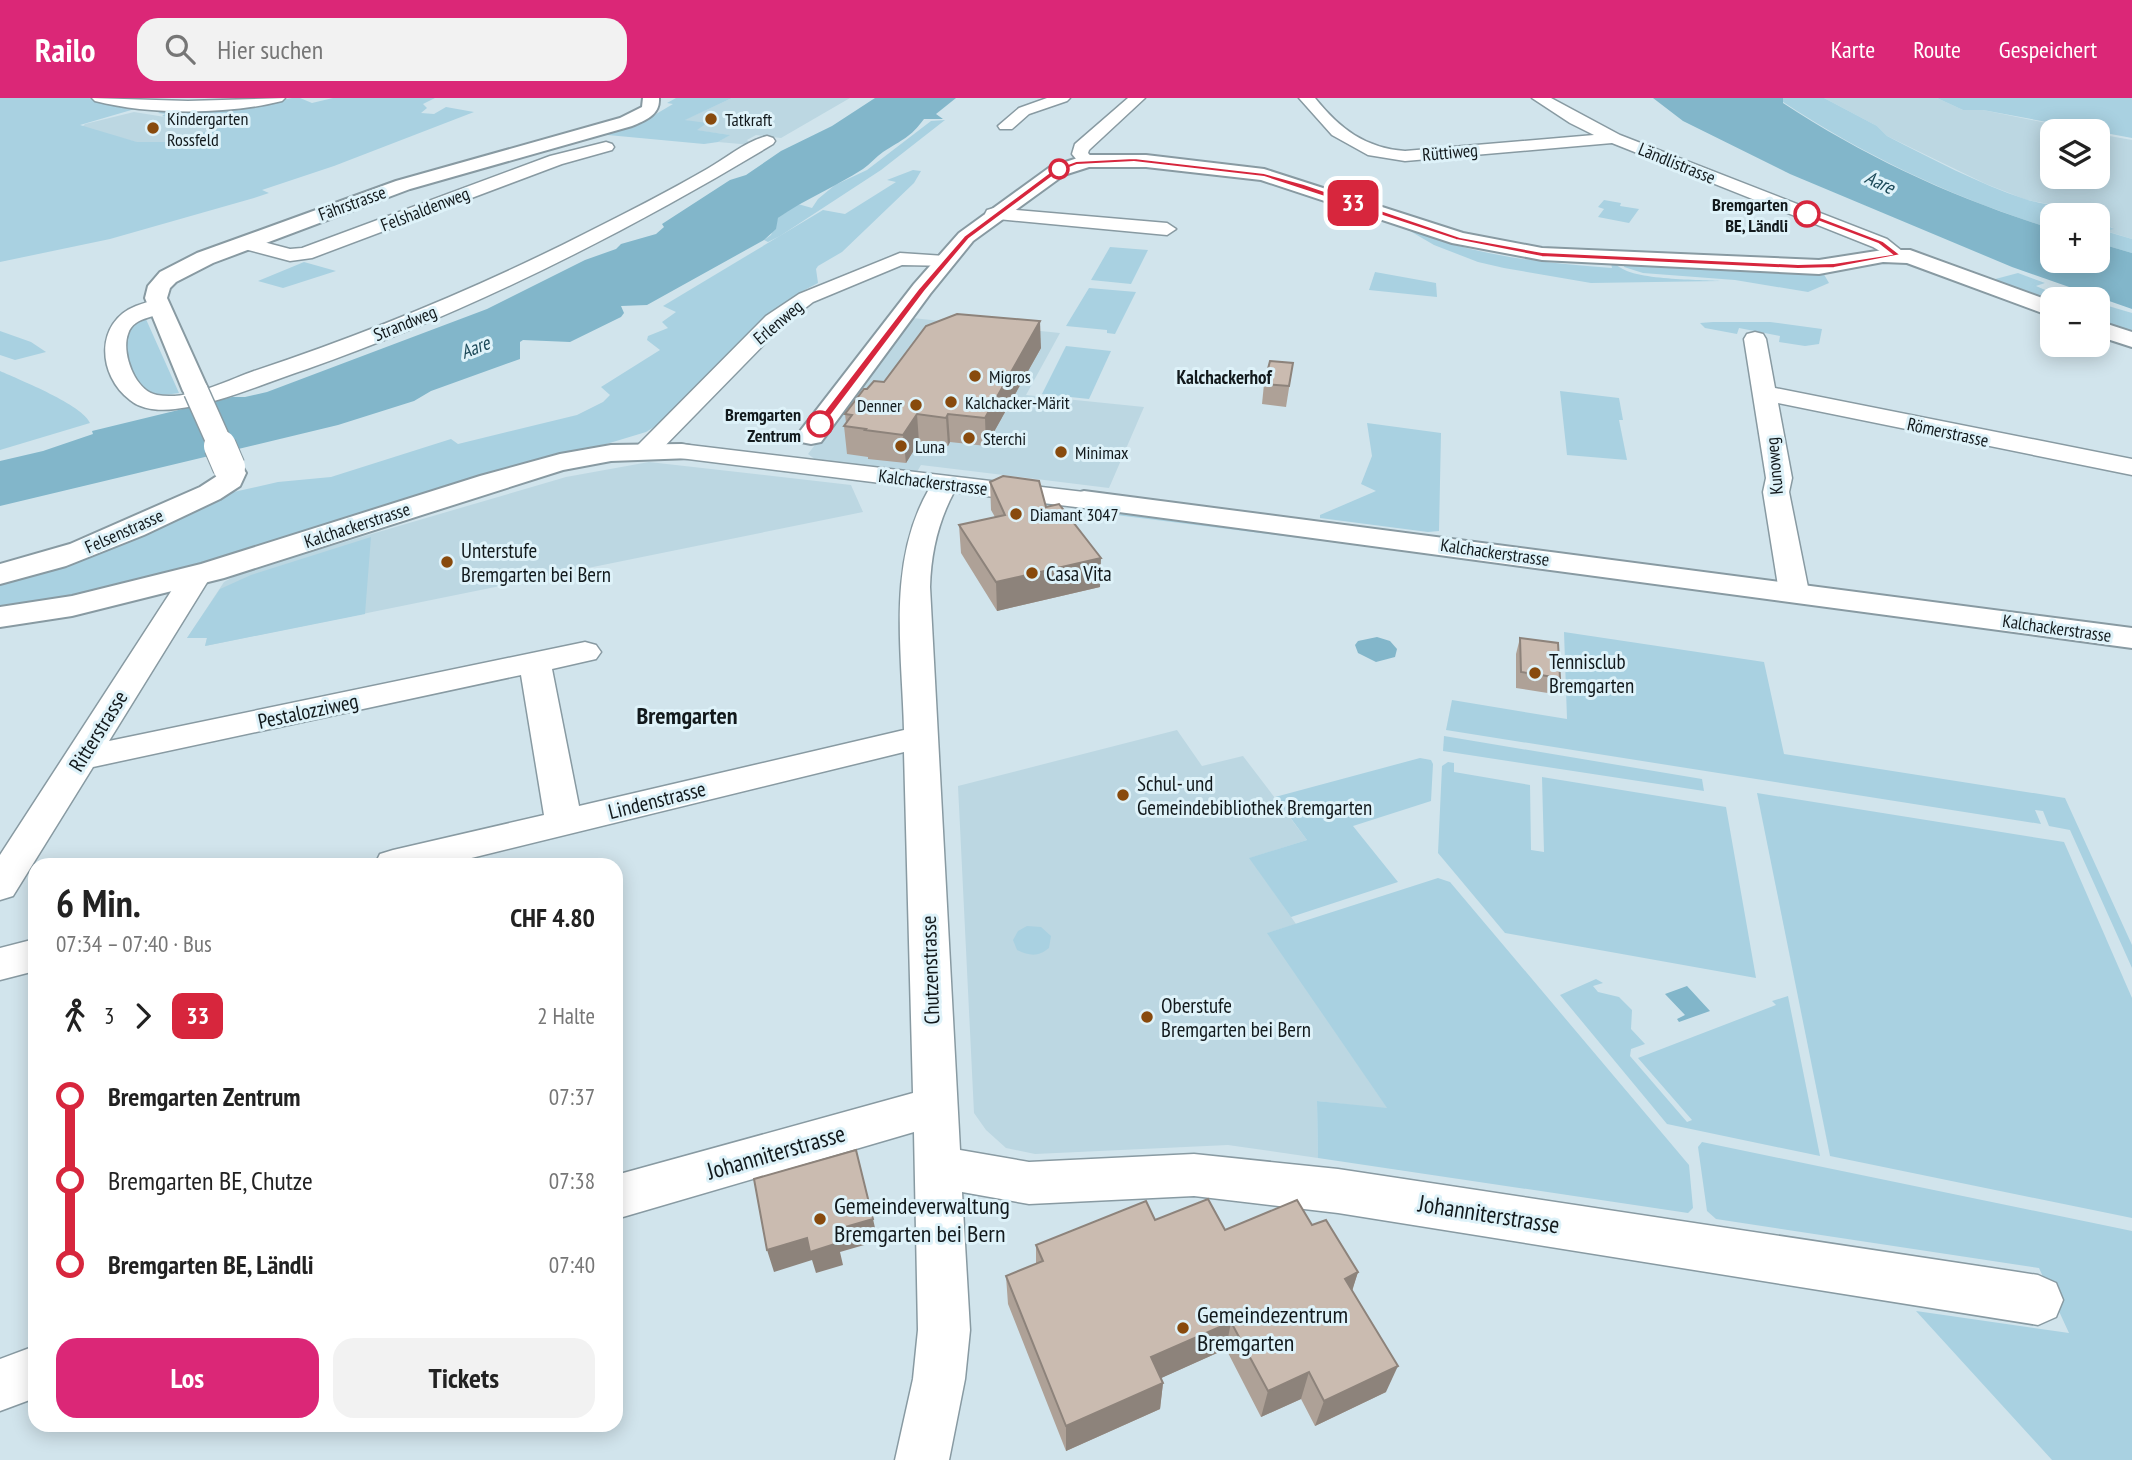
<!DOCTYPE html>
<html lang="de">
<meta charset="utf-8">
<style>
:root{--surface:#fff;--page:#f2f2f2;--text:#222;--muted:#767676;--accent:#db2777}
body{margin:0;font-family:"PT Sans Narrow",sans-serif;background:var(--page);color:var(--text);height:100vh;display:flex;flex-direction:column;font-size:26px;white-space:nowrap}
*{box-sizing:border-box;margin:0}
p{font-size:23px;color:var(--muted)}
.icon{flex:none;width:38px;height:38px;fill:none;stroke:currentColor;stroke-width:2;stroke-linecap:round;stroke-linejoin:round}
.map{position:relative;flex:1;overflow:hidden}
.details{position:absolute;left:28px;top:760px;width:595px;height:574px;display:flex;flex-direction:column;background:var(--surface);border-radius:21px;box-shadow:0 4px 18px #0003}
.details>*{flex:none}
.badge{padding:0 14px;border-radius:10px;font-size:24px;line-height:46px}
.fabs{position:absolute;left:2040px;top:21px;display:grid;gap:14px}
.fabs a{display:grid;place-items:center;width:70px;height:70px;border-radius:14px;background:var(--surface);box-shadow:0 4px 18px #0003;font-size:35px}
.map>.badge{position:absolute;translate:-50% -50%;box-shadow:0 0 0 4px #fff}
.legs{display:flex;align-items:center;gap:10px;height:77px;padding:0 28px;font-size:23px}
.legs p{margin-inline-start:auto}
.headline{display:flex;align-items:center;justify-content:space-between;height:119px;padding:0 28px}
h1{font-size:38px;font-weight:800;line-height:52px}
.action{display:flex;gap:14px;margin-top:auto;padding:14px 28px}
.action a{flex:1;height:80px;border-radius:21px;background:var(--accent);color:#fff;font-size:28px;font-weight:800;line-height:80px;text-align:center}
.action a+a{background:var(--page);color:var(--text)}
ul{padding:0 28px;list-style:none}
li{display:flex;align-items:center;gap:24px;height:84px;font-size:26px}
li i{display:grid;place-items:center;width:10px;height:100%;margin:0 9px;background:currentColor}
li i::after{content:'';width:18px;height:18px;margin:-9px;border:5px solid;border-radius:50%;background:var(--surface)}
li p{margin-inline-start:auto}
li:first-child i{background:linear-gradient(#0000 50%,currentColor 0)}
li:last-child i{background:linear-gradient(currentColor 50%,#0000 0)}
header{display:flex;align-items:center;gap:42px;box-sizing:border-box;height:98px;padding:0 35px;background:var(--accent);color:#fff}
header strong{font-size:33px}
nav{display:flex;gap:38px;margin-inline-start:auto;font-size:24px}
.search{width:490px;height:63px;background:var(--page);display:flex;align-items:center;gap:18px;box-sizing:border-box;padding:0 24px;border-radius:21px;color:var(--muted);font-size:26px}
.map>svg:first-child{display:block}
</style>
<header>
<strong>Railo</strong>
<div class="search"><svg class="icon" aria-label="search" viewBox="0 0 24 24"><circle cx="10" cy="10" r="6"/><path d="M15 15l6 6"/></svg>Hier suchen</div>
<nav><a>Karte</a><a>Route</a><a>Gespeichert</a></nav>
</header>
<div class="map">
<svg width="2132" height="1362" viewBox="0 0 2132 1362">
<rect width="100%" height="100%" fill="#d1e4ec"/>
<g fill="#bcd7e2">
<path d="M732,0h118l-69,40 -25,-3 -9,5 5,5 -34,-3 11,-7 -34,-5 10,-6 -21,-4z"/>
<path d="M1824,0h113l26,12h20l103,21h-33v46h45v-43l34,6v99l-29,-9 10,-2 -15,-7v-6h-10l-12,-6 -49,-9 -41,-16 -99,-48 -10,-10z"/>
<path d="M134,14l37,6 40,3 17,5 -63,16h-29l-54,-15 3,-3z"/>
<path d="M912,220l148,15 -34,62 118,12 -35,81 -188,-23 -6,10 -95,-12 -12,-9z"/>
<path d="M649,364l202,23 12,27 -658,134 2,-8h-20l37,-56 18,-10 324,-95z"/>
<path d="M1177,632l25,36 41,-10 64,84 -57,18 46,66 -28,9 120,176 -71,-8 1,57 -90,-13 -193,9 -29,-6 -20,-18 -12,-17 -16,-327z"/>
</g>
<g fill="#a9d1e1">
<path d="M0,0h89l56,8 -65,19 57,17h28l62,-16c-21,-8 -44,-3 -65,-10l3,-2 -7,-1 12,-6 76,-1 46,-8h8l12,5 21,-5h102l-12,6 4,4 -6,5 13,1 12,-7 28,5 -140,54 -72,24 7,3 -15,5 -144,41 -110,23z"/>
<path d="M676,0h56l-47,22 22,3 -10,7 33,5 -12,7 -14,2 -107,-10 54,-17 22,-13 -6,-1z"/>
<path d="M1783,0h41l53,28 10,10c45,23 90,47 138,63 21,7 43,6 63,16h-35v14c-97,-30 -186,-72 -270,-127z"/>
<path d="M1937,0h195v40l-149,-28h-20z"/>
<path d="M945,22l-64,50 -101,66 -12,6 -4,-2 7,-5 7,-17 20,-14 14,4 6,-9 17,-14 32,-15 64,-49z"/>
<path d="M913,72l8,1 -7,12 -72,69 -24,14 -2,3 2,14 -21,11 3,3 -138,125 -16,10 -445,135 -154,35 -47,4v-24l229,-89 49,-11 53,-5 120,-38 7,5 119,-29 26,-13 7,-7 -9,-8 59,-37 -13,-10 1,-4 20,-8 -6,-6 14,-10 -13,-6 160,-96 22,4 51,-32 -9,-2z"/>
<path d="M1604,102l17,3 -1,3 19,3 -10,14 -31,-6 6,-8 -6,-2z"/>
<path d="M1371,117l73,23 -3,3c56,17 113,23 171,27l-1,-5h4c13,18 82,16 105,18l-129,2 -87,-15 -26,-6 -44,-17 -24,-14z"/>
<path d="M2098,123l16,8 -9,2 27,8v14l-34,-10z"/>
<path d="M1110,149l38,3 -17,34 -40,-4z"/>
<path d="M304,164l32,9 -53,17 -25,-7z"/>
<path d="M1625,165l197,8 7,12 -21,9 -73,-12 -92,-7 -19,-6z"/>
<path d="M1375,174l61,11 1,14 -68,-7z"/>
<path d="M2018,175l27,10 -9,3 30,13h-13v8l-65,-26z"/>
<path d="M1089,190l47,4 -21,42 -8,-1v-3l-41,-4z"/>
<path d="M2098,205l34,10v24l-34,-13z"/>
<path d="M145,219l34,76c-7,1 -15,2 -22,2 -29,1 -33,-48 -32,-68z"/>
<path d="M1713,224h57l52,7 -3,15 -14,2 -26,-4 1,-6 -41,-8 -2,6 -32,-6 -5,-5z"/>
<path d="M0,233l31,11 15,10 -31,8 -15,-5z"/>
<path d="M1066,248l45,5 -22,48 -47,-5z"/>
<path d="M0,273c20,9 83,34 90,52l-90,27z"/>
<path d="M1560,293l59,7 4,22h-4l8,40 -60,-5z"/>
<path d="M1367,325l74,10 -2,98 -11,1 -108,-14v-3l56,-24 -15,-7 11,-28z"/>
<path d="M1095,409l342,43v5l-345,-43z"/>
<path d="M371,439l-6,77 -160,32 2,-8h-20l33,-49 31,-14z"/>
<path d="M1564,534l200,30 20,92 281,44 67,147v23l-62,-138 -21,-4 -6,-15 -8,-1 6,14 -595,-94 6,-30 115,19z"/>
<path d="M1444,638l258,43 2,12 -261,-40z"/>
<path d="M1420,660l11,2 2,4 -2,37 -78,25 45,56 -107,35 -42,-59 58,-18 -32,-43z"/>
<path d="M1448,664l6,1v9l76,13 1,65 13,2 -2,-75 184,30 30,171 -251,-45 -67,-80 4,-87z"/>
<path d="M1757,695l307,49 68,156v220l-302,-62z"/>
<path d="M1438,780l12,4 239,283 4,43 -5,5 -370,-55 -1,-57 70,7 -120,-175z"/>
<path d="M1027,828l14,1 10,9 -2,12c-11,9 -19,8 -32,2l-4,-10 5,-9z"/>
<path d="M1596,881l7,4 -10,3 5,6 21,5 13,13 -1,19 14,15 -14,5 -1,7 57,66 5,-2 -54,-62 138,-53 -4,-4 16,-5 32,160 -153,-32 -107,-129z"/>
<path d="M1702,1044l430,89v229h-80l-136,-149 153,22 -30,-65 -323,-49 -9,-8 -9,-64z"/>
</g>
<g fill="#82b6ca">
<path d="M875,0h81l-20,16 7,5h-19c-14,19 -21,20 -41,33 -7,5 -13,12 -20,17 -28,18 -58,30 -85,49l-2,11 -12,11 -117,65 -26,1 3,7 -3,4 -51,25 -47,-2 -3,2v17l-89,32 -17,10 -76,24 -338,81v-45l43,-10 50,-17 -1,-3 140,-34h13l22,-5 220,-83 98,-49 31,-11 5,-5 35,-10 8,-7 -2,-3 68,-44 16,-5 35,-24 51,-25z"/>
<path d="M1653,0h130v5c84,55 173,96 270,126v32h45v-18l34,10v56l-120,-42 -222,-93 -107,-53z"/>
<path d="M1377,539l13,4 7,8 -2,8 -19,5 -18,-9 -3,-8 3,-4z"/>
<path d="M1687,888l23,25 -31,11 -2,-3 8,-4 -20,-21z"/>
</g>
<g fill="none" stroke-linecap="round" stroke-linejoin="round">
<defs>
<g id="street">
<path d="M92,0l96,3 97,-3 -3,3c-55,14 -132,14 -187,0z"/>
<path d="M1047,0h23l-3,3 -38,13 -17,15h-12l-2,-3 21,-18z"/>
<path d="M1128,0h17l-56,52 -1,3 7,8 -2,4h-12l-9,-11 3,-10z"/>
<path d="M1299,0h16c25,31 50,50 90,53l189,-16 -24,-12 -38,-25h19l69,37 267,104 20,16 -10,6 -24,-14 -261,-104 -207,18 -37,-6 -36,-20z"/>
<path d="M767,38l6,2 2,3 -2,3c-148,89 -303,168 -466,225 -43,14 -87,35 -132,40 -14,2 -33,1 -45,-9 -33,-25 -35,-78 6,-94 10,-4 20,-7 30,-4l4,4c-10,14 -36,8 -42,28 -7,19 7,57 29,61 31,6 69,-14 97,-24 114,-38 224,-83 332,-138 40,-20 81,-41 121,-64 18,-10 39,-28 60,-33z"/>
<path d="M606,44l6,2 2,3 -2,3 -50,14 -250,94 -22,3 -53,-14 -3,-4 10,-6 46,12 12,-1 248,-92z"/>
<path d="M994,110l173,15 9,6 -9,6 -180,-17 -2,-4 2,-4z"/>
<path d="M900,155l45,3 7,2 3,4 -3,4 -50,-1 -89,37 -31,24 -127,130 -9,3 -9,-3 -4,-5 4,-5 129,-130 33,-22z"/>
<path d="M1755,234l8,2 3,5 9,49 357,71v16l-354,-72 14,75 -3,14 20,100 -5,6 -10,3 -10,-3 -5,-6 -16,-100 3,-14 -22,-139 3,-5z"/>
<path d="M681,346l403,48 9,2 4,6 -4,6 -9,2 -130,-16c-16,30 -23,61 -24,95l30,563 69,12 165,-8 144,15 700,106 18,8 7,17 -7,17 -18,8 -700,-112 -144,-17 -165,8 -67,-12 8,138 -5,49 -16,81h-54l18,-81 5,-49 -4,-198 -298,87v-44l297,-82 -9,-341 -457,112h-72l5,-10 13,-4 151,-35 -23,-140 -428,92 -80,129 -13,4v-45l181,-279 5,-6 10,-3 10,3 5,6 -102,165 476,-99 11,3 5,7 -5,7 -44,10 27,137 325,-76c-2,-81 -17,-168 25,-241l-257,-32 -4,-5 4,-5z"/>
<path d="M35,841v32l-35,9v-32z"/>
<path d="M35,1248v52l-35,13v-52z"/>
</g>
<g id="secondary">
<path d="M643,0h16c1,17 -13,22 -27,28l-222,63 -197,74 -37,19 -6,6 -3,10 42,93 -4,6 -9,2 -9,-2 -4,-6 -38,-93 3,-12 12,-14 37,-19 199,-72 224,-63 22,-11z"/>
<path d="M1087,57h59l118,14 199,64 79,15 277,12 64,-10h27l143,52v15l-146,-54 -24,-1 -64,12 -277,-14 -90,-17 -191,-63 -115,-13h-57l-25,8 -91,66 -43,53 -109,148 -10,2 -10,-2 -4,-6 4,-6 113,-146 45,-51 91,-66z"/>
<path d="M2098,223l34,11v15l-34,-11z"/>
<path d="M681,346l10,2 4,6 -4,6 -80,3 -48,9 -339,108 -152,38 -72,11v-20l72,-11 129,-32 279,-88 80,-22 51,-9z"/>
<path d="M229,360l10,3 7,12 -6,13 -20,13 -76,36 -78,31 -66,18v-20l70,-20 130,-57 17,-11 -2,-9 4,-6z"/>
<path d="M1084,393l1048,137v20l-1058,-142 -5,-6 5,-6z"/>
</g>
</defs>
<use href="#street" stroke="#889aa2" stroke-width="3"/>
<use href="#secondary" stroke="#889aa2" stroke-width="4"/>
<use href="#street" fill="#fff" fill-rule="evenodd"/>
<use href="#secondary" fill="#fff" fill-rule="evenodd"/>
<defs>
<path id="secondary-bridge-far1" d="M196,293l25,56"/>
<path id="secondary-bridge" d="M220,348l9,21"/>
</defs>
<use href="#secondary-bridge-far1" stroke="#889aa2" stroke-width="27" stroke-linecap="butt"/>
<use href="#secondary-bridge" stroke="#889aa2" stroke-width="34" stroke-linecap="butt"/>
<use href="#secondary-bridge-far1" stroke="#fff" stroke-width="24"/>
<use href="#secondary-bridge" stroke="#fff" stroke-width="32"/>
</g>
<g fill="#aea197">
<path d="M1041,250l-55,98 -36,-4 -2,4 -29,-4 -13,21 -38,-4v-2l-21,-3 -3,-28 2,-3 -1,-9 22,-25 17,-7z"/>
<path d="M1293,265l-7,44 -24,-3 2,-20z"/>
<path d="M990,384l56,25 54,80 -103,24 -36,-58 -2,-28 36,-8 -4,-7z"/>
<path d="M1520,540l40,40 -6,16 -38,-6v-34z"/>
<path d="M1155,1122l70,10 87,-5 46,47 -6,18 34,102 -71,34 -14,-27 -40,18 -35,-68 -65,29 2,5 -3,26 -94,42 -58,-147 -2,-28 30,-12v-19z"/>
</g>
<g fill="#8d837b">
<path d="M1040,223l1,27 -55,98 -1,-28z"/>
<path d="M917,316l2,28 -13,21 -3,-28z"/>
<path d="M948,316l2,28 -2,4 -2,-28z"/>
<path d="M1101,460l-1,29 -103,24 -1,-29z"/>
<path d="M873,1121l5,22 -38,11 3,13 -27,8 -4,-13 -38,12 -7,-22z"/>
<path d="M1358,1174l-9,29 -4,-22z"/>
<path d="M1231,1224l-5,27 -78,35 3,-27z"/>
<path d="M1398,1268l-12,26 -71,34 9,-25z"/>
<path d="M1309,1274l-8,27 -40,18 7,-26z"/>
<path d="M1163,1285l-3,26 -94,42v-25z"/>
</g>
<g fill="#cabbb0" stroke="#8d837b" stroke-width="2">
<path d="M957,216l83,7 -55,97 -37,-4 -2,4 -29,-4 -14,21 -38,-5 1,-1 -22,-3 8,-11 -7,-1 19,-25h3l7,-8 10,1 42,-56z"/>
<path d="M1270,263l23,2 -4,23 -25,-2z"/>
<path d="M1003,378l36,5 7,26 13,-3 42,54 -105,24 -37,-57 46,-10 -15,-33z"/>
<path d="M1520,540l38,5 2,35 -39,-6z"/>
<path d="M856,1052l17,69 -38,11 3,13 -28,9 -3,-14 -40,12 -13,-71z"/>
<path d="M1208,1101l17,31 72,-30 15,25 14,-5 32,52 -13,7 53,87 -74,35 -15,-29 -41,19 -37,-69 -80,35 12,26 -97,43 -60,-150 37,-15 -7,-16 110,-44 9,19z"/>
</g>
<path fill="#d7263d" stroke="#fff" stroke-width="2" d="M1134,60l130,15 40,11 156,53 82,15 256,12 36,-1 57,-9 -13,-10 -74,-28 3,-4 76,29 18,14 -67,13 -36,1 -256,-12 -86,-17 -192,-63 -130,-15 -57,3 -18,7 -90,67 -44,52 -102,135h-7v-4l103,-134 45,-52 90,-67 22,-8z"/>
<g fill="#884a0d" stroke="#def2f9" stroke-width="2.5">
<circle cx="711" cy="21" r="7"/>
<circle cx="153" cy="30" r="7"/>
<circle cx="975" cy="278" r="7"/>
<circle cx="951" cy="304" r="7"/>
<circle cx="916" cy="307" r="7"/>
<circle cx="969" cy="340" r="7"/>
<circle cx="901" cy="348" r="7"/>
<circle cx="1061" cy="354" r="7"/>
<circle cx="1016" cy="416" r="7"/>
<circle cx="447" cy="464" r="7"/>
<circle cx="1032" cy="475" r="7"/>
<circle cx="1535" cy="575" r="7"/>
<circle cx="1123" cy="697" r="7"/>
<circle cx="1147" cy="919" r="7"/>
<circle cx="820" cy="1121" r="7"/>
<circle cx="1183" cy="1230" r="7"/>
</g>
<g fill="#fff" stroke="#d7263d" stroke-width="3.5">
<circle cx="1059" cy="71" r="9"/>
<circle cx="1807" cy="116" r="12"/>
<circle cx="820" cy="326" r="12"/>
</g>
<g text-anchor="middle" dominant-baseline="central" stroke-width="6" stroke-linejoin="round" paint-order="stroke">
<g font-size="18" fill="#12191c" stroke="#def2f9" text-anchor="start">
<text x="167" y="20">Kindergarten<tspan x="167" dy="21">Rossfeld</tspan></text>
<text x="725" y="21">Tatkraft</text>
<text x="989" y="278">Migros</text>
<text x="965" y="304">Kalchacker-Märit</text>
<text x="902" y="307" text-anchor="end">Denner</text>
<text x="983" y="340">Sterchi</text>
<text x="915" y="348">Luna</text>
<text x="1075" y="354">Minimax</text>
<text x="1030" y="416">Diamant 3047</text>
</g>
<g font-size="18" fill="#12191c" stroke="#def2f9">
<text transform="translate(1450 54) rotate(-5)">Rüttiweg</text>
<text transform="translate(1677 65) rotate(22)">Ländlistrasse</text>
<text transform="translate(352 105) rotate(-20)">Fährstrasse</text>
<text transform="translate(425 111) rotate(-21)">Felshaldenweg</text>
<text transform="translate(778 224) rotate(-40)">Erlenweg</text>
<text transform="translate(405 225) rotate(-22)">Strandweg</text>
<text transform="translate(1948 334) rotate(12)">Römerstrasse</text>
<text transform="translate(1774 368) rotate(-95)">Kunoweg</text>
<text transform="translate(933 384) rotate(7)">Kalchackerstrasse</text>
<text transform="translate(357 427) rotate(-18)">Kalchackerstrasse</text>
<text transform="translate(124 433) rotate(-24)">Felsenstrasse</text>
<text transform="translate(1495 454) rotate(8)">Kalchackerstrasse</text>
<text transform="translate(2057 530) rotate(8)">Kalchackerstrasse</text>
</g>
<g font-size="18" font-weight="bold" fill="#12191c" stroke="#def2f9" text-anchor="end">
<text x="1788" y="106">Bremgarten<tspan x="1788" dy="21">BE, Ländli</tspan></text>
<text x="801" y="316">Bremgarten<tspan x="801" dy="21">Zentrum</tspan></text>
</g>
<g font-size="19" font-style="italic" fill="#1c4958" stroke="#def2f9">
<text transform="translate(1880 84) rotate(25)">Aare</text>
<text transform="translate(475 249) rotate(-22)">Aare</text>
</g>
<g font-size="19" font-weight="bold" fill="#12191c" stroke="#def2f9">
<text x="1224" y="279">Kalchackerhof</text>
</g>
<g font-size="21" fill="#12191c" stroke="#def2f9" text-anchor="start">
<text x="461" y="452">Unterstufe<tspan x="461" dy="24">Bremgarten bei Bern</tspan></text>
<text x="1046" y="475">Casa Vita</text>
<text x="1549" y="563">Tennisclub<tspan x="1549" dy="24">Bremgarten</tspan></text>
<text x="1137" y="685">Schul- und<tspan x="1137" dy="24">Gemeindebibliothek Bremgarten</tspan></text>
<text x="1161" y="907">Oberstufe<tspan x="1161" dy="24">Bremgarten bei Bern</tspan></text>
</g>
<g font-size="21" fill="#12191c" stroke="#def2f9">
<text transform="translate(308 613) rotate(-12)">Pestalozziweg</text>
<text transform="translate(98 633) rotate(-58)">Ritterstrasse</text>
<text transform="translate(657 702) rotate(-14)">Lindenstrasse</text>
<text transform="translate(930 872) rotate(-92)">Chutzenstrasse</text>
</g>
<g font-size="24" font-weight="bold" fill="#12191c" stroke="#def2f9">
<text x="687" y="617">Bremgarten</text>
</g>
<g font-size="24" fill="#12191c" stroke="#def2f9">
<text transform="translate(776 1054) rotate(-16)">Johanniterstrasse</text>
<text transform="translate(1489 1116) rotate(9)">Johanniterstrasse</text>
</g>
<g font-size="24" fill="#12191c" stroke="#def2f9" text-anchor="start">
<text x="834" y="1107">Gemeindeverwaltung<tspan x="834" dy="28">Bremgarten bei Bern</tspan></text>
<text x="1197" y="1216">Gemeindezentrum<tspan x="1197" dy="28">Bremgarten</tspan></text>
</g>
</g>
</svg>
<div class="fabs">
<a><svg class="icon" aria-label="layers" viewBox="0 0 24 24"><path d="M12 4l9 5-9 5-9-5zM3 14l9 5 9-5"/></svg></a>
<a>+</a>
<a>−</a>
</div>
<b class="badge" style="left:1353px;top:105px;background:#d7263d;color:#fff">33</b>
<section class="details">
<div class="headline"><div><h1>6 Min.</h1><p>07:34 – 07:40 · Bus</p></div><b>CHF 4.80</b></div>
<div class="legs"><svg class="icon" aria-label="walk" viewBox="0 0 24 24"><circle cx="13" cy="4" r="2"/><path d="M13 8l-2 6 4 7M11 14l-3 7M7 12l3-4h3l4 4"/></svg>3<svg class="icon" aria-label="forward" viewBox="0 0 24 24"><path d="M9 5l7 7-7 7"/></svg><b class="badge" style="background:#d7263d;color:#fff">33</b><p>2 Halte</p></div>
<ul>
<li><i style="color:#d7263d"></i><b>Bremgarten Zentrum</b><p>07:37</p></li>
<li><i style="color:#d7263d"></i><span>Bremgarten BE, Chutze</span><p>07:38</p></li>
<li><i style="color:#d7263d"></i><b>Bremgarten BE, Ländli</b><p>07:40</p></li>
</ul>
<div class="action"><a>Los</a><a>Tickets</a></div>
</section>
</div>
